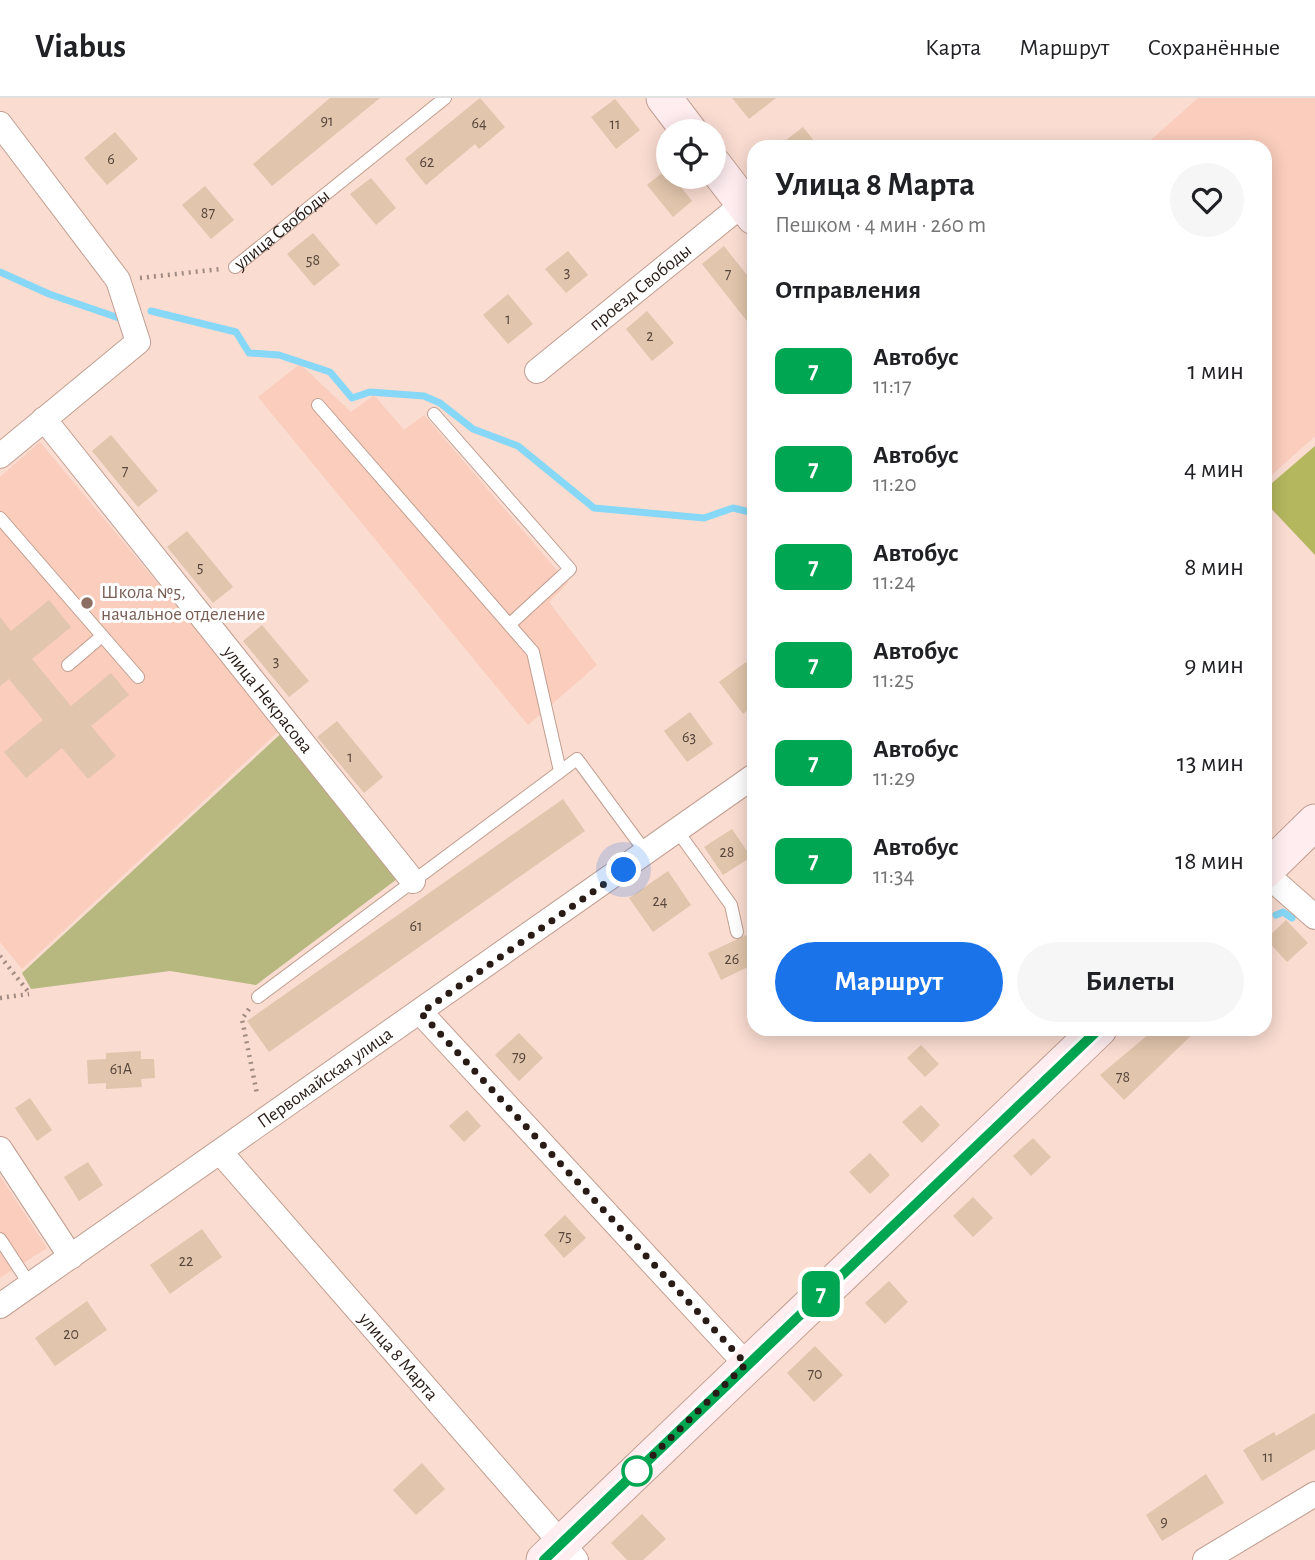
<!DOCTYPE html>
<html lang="ru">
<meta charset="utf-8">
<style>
:root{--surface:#fff;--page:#f6f6f6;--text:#202124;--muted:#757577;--line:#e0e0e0;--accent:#1a73e8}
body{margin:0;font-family:"Alegreya Sans",sans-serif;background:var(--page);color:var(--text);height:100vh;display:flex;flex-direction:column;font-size:26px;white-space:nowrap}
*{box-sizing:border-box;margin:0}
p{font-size:23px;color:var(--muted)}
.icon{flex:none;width:38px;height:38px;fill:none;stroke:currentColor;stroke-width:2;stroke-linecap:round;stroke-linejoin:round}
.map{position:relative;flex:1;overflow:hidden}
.details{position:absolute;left:747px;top:42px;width:525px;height:896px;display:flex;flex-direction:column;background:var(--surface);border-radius:21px;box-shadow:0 4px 18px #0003}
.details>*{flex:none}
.badge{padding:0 14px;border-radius:10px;font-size:24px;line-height:46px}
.tools{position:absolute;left:656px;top:21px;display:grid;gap:14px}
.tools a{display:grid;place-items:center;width:70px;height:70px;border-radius:50%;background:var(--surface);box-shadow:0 4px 18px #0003;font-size:35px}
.you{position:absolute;width:35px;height:35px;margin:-18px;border:5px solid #fff;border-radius:50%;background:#1a73e8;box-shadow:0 0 0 10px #1a73e833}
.map>.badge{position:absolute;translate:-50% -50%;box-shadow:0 0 0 4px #fff}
h2{padding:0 28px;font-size:26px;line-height:63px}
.round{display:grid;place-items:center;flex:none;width:74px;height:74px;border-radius:37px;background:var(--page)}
.overview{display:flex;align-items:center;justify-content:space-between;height:119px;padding:0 28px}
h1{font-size:33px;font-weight:700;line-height:52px}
.cta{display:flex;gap:14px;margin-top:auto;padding:14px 28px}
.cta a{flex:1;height:80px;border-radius:42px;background:var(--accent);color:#fff;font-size:28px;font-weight:700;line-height:80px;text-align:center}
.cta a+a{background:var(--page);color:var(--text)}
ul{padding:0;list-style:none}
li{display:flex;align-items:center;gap:21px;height:98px;padding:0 28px}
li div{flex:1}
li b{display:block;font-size:26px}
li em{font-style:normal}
li .badge{min-width:77px;font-weight:700;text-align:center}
header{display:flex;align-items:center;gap:42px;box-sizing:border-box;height:98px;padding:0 35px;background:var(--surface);border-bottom:2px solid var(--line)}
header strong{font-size:33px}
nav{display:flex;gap:38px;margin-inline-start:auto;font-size:24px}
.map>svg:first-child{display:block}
</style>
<header>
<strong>Viabus</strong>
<nav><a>Карта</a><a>Маршрут</a><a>Сохранённые</a></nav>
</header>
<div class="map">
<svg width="1315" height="1462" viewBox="0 0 1315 1462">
<rect width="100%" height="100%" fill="#fadcd1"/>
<g fill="#facdbc">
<path d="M1198,0h117v338l-50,45v-334h-122z"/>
<path d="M300,266l51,48 23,-17 30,35 20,-15 144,168 -19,19 48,63 -69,60 -270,-328z"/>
<path d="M40,344l240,288 -258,239 -22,-27v-465z"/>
<path d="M0,1078l47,72 -47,30z"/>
</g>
<path fill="#b6b87f" d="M286,631l111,150 -141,106 -86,-14 -139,18 -9,-16z"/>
<path fill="#b4b75e" d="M1315,348v109l-50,-53v-13z"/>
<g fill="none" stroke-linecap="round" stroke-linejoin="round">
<g stroke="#87d7f6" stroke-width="7">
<path d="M0,174l49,22 70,24"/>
<path d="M151,213l85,21 13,21 30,2 51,17 22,26 18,-6 54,4 16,7 33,26 45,17 76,62 110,10 29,-10 21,5"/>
<path d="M1276,817l7,-3 9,6"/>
</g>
</g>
<g fill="#e1c5ac">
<path d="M330,0h50l-108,88 -19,-22z"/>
<path d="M480,0l25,29 -26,22 -4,-5 -49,41 -21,-26z"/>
<path d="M732,0h44l-27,21z"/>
<path d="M615,1l25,31 -24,19 -25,-32z"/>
<path d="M803,29l16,20h-42z"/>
<path d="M115,34l23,27 -31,26 -23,-27z"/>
<path d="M667,71l1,8h5l19,24 -19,16 -26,-32z"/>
<path d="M371,80l25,30 -20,17 -26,-31z"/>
<path d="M205,88l29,34 -23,19 -29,-34z"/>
<path d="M313,135l27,32 -26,21 -27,-32z"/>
<path d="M724,148l30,38v46l-52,-66z"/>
<path d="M568,153l20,24 -22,18 -21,-24z"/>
<path d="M508,196l25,30 -25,20 -25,-29z"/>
<path d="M647,213l27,32 -22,18 -26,-32z"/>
<path d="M111,337l47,56 -20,16 -46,-56z"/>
<path d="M187,433l46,56 -20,16 -46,-56z"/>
<path d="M49,502l22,27 -39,32 39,47 40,-33 18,22 -38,31 25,30 -28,23 -26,-31 -36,30 -22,-26 39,-32 -34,-41 -9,7v-69l11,14z"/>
<path d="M262,527l47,56 -20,16 -46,-56z"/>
<path d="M746,564l8,12v31l-11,9 -24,-32z"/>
<path d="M690,614l23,32 -26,18 -23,-31z"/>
<path d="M337,623l46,56 -19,16 -47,-56z"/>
<path d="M563,701l22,32 -316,221 -22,-31z"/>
<path d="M732,731l19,28 -28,18 -19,-28z"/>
<path d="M668,773l23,34 -38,27 -24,-34z"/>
<path d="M1286,822l22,23 -21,19 -21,-23z"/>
<path d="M746,837l8,18v11l-33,16 -13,-27z"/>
<path d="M1155,931h43l-74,71 -24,-25z"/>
<path d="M519,935l24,25 -24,23 -24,-26z"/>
<path d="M921,947l18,19 -14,13 -18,-19z"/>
<path d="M141,953v8h13l1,19 -14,1 1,8 -36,2v-6l-18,1 -1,-24 19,-1v-6z"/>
<path d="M30,1000l22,32 -15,11 -22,-33z"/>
<path d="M921,1007l19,20 -18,18 -20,-21z"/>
<path d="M467,1012l14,16 -17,16 -15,-16z"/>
<path d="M1033,1040l18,19 -20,19 -18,-20z"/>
<path d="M870,1055l20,22 -20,19 -21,-22z"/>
<path d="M88,1064l15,23 -24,16 -15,-24z"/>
<path d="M973,1099l20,21 -20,19 -20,-21z"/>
<path d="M565,1117l21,23 -22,20 -20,-23z"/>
<path d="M202,1131l20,28 -52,37 -20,-29z"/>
<path d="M889,1183l19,21 -23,22 -20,-21z"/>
<path d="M87,1203l20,29 -52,36 -20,-28z"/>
<path d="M815,1248l28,29 -29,27 -27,-29z"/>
<path d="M1315,1315v36l-53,32 -19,-31 31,-18 2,4z"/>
<path d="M422,1365l23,26 -29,26 -23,-25z"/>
<path d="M1206,1376l18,29 -62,38 -16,-26z"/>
<path d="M642,1416l24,25 -23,21h-16l-16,-17z"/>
</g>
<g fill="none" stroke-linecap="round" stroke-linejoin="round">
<defs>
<g id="lane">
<path id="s1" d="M235,169l210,-169"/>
<path d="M318,307l215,247 27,119"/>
<path d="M434,316l136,155 -60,55"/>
<path d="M0,420l138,159"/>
<path d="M68,567l34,-29"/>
<path d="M678,734l53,73 6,27"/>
<path d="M258,899l319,-238 70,95"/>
<path d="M0,1141l30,46"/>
</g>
<g id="street">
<path d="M0,26l118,156 20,62 -138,114"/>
<path id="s2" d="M537,273l206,-167"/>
<path id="s3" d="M44,321l369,462"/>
<path d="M1265,775l50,44"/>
<path d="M421,915l325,351"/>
<path d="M0,1051l71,108"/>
<path id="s4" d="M221,1055l355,407"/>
<path id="s5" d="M0,1208l754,-530"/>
<path d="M1205,1462l110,-66"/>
</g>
<g id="secondary">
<path d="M664,0l25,33"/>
<path d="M714,67l40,52"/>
<path d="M1265,773l50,-49"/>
<path d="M544,1462l555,-531"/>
</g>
</defs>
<use href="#lane" stroke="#c19e91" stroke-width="14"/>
<use href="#street" stroke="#c19e91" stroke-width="26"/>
<use href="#secondary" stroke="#c19e91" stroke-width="37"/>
<g stroke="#a18b82" stroke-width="4.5" stroke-dasharray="2 5" stroke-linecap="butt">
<path d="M140,180l81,-9"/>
<path d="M0,858l30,38"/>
<path d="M0,900l29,-4"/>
<path d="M249,911l-7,10 15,75"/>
</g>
<use href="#lane" stroke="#fff" stroke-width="12"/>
<use href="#street" stroke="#fff" stroke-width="24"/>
<use href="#secondary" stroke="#ffedf0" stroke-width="35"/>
</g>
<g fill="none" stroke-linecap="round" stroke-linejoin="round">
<defs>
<path id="line" d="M544,1462l555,-531"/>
</defs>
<use href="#line" stroke="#fff" stroke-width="16"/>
<use href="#line" stroke="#00a651" stroke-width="10"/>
<path stroke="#291c17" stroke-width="7" stroke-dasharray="0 12.6" d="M624,772l-203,143 325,351 -109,107"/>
</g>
<circle fill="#8d6e63" stroke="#fff" stroke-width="2.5" cx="87" cy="505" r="7"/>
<circle fill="#fff" stroke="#00a651" stroke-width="3.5" cx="637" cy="1373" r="14"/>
<g text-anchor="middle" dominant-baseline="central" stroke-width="6" stroke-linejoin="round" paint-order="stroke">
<g font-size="16" fill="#57463c">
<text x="327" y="23">91</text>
<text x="479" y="25">64</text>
<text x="615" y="26">11</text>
<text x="111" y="61">6</text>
<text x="427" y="64">62</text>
<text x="208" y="115">87</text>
<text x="313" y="162">58</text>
<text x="567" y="174">3</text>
<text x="728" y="176">7</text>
<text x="508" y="221">1</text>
<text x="650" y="238">2</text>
<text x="125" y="373">7</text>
<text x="200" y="469">5</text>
<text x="276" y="563">3</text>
<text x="689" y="639">63</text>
<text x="350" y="659">1</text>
<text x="727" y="754">28</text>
<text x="660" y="803">24</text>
<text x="416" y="828">61</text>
<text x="732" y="861">26</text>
<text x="519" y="959">79</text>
<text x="121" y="971">61А</text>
<text x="1123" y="979">78</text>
<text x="565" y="1138">75</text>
<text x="186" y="1163">22</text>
<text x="71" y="1236">20</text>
<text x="815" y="1276">70</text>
<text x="1268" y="1359">11</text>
<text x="1164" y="1424">9</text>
</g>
<g font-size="19" fill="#291c17" stroke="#fff">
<text stroke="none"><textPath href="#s1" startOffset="60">улица Свободы</textPath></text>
<text stroke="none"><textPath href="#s2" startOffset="133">проезд Свободы</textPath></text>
<text stroke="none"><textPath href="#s3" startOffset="359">улица Некрасова</textPath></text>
<text stroke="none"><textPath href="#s5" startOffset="397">Первомайская улица</textPath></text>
<text stroke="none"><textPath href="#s4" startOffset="270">улица 8 Марта</textPath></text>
</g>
<g font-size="19" fill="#785e54" stroke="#fff" text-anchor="start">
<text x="101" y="494">Школа №5,<tspan x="101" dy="22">начальное отделение</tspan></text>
</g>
</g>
</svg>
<div class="tools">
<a><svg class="icon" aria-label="locate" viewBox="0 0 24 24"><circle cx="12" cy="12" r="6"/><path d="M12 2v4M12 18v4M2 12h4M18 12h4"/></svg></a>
</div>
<div class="you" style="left:624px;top:772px"></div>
<b class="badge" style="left:821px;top:1196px;background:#00a651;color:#fff">7</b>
<section class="details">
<div class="overview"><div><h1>Улица 8 Марта</h1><p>Пешком · 4 мин · 260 m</p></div><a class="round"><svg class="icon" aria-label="heart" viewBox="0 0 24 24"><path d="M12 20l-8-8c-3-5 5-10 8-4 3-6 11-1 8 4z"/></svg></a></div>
<h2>Отправления</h2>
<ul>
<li><span class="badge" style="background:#00a651;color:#fff">7</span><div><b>Автобус</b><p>11:17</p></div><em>1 мин</em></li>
<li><span class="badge" style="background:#00a651;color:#fff">7</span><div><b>Автобус</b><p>11:20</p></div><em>4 мин</em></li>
<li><span class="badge" style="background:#00a651;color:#fff">7</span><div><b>Автобус</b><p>11:24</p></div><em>8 мин</em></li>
<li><span class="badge" style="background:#00a651;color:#fff">7</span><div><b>Автобус</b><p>11:25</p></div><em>9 мин</em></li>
<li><span class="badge" style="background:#00a651;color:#fff">7</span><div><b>Автобус</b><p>11:29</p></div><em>13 мин</em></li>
<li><span class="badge" style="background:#00a651;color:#fff">7</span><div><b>Автобус</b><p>11:34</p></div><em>18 мин</em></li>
</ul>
<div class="cta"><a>Маршрут</a><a>Билеты</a></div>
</section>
</div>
